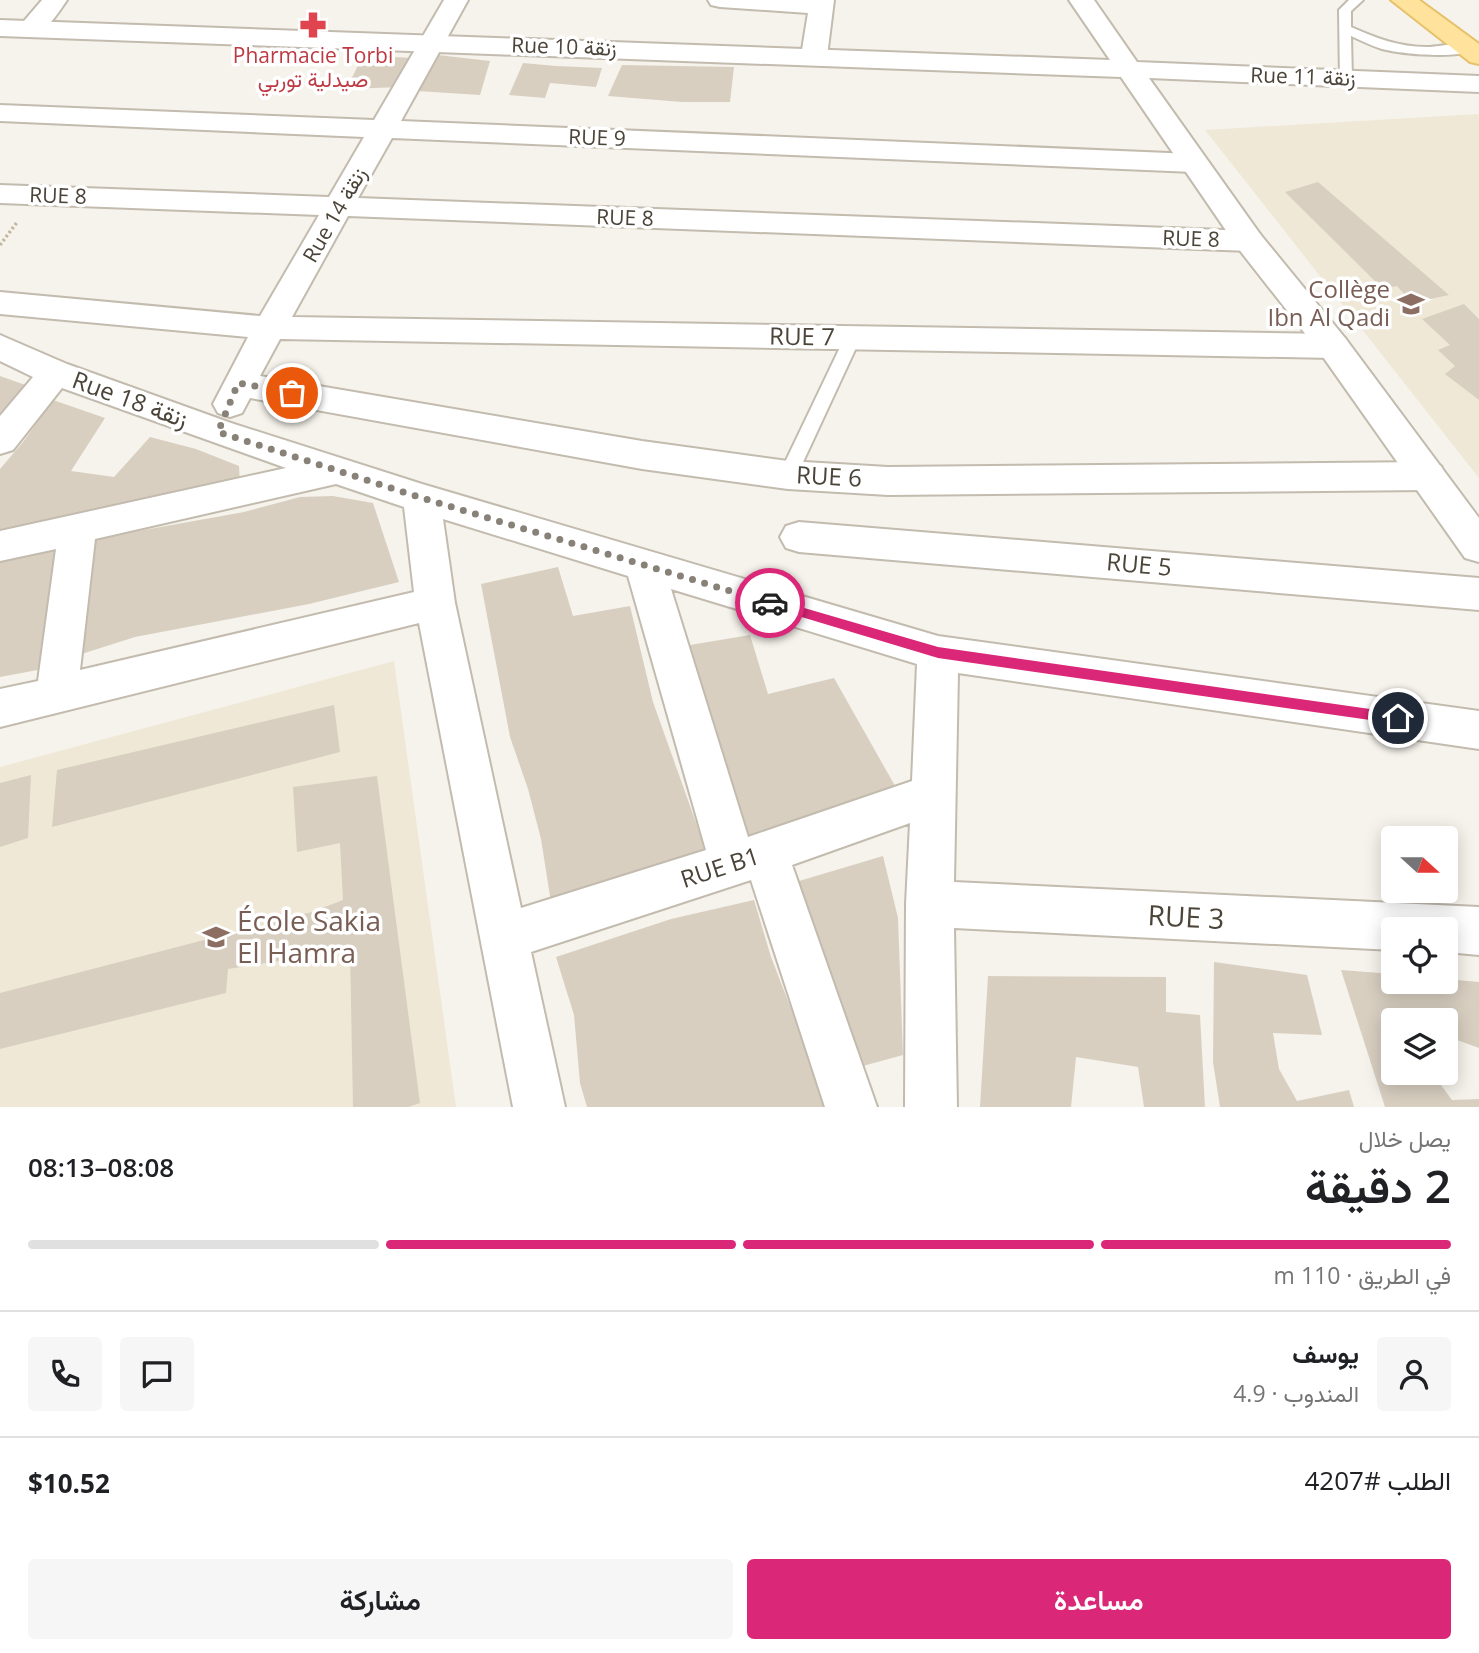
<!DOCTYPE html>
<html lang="ar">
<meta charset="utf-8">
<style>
body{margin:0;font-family:"Open Sans",Vazirmatn,sans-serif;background:#f6f6f6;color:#202124;direction:rtl;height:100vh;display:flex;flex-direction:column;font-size:26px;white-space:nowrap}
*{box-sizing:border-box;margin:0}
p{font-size:23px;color:#757577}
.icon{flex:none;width:38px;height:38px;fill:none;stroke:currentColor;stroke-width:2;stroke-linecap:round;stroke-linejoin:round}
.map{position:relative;height:1107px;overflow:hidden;direction:ltr}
.panel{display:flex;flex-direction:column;background:#fff;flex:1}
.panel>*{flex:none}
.needle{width:46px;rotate:111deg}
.tools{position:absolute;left:1381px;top:826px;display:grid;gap:14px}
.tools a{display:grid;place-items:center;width:77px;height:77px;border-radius:7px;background:#fff;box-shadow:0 4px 18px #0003;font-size:35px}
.pin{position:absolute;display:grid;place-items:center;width:60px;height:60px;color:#fff;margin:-30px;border:4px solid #fff;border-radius:50%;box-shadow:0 2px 7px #0007}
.courier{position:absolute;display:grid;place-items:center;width:70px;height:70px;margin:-35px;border:5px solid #db2777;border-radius:50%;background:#fff;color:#222;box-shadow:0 2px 9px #0007}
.overview em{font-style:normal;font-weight:600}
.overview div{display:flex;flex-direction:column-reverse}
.overview{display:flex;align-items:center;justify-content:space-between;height:119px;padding:0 28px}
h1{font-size:46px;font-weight:600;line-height:52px}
.bar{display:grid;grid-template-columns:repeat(4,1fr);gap:10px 7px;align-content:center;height:84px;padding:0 28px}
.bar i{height:9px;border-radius:5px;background:#e0e0e0}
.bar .current{background:#db2777}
.bar p{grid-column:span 4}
.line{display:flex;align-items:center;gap:18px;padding:0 28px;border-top:2px solid #e0e0e0}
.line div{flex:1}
.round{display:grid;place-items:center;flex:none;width:74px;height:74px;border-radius:7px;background:#f6f6f6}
.cta{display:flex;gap:14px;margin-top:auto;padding:14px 28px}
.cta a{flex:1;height:80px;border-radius:7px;background:#db2777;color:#fff;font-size:28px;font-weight:600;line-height:80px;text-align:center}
.cta a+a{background:#f6f6f6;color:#202124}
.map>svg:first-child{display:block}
.education{fill:#efe8d6}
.building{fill:#d8cfc1}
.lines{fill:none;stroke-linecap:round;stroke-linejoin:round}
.service-casing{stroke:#c2bbae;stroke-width:4}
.minor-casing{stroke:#c2bbae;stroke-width:4}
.tertiary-casing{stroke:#c2bbae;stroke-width:4}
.primary-casing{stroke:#e6c16a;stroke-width:4}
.path{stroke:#c4b79f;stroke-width:3.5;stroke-dasharray:2.5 2.5;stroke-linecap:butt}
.service{fill:#fff;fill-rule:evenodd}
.minor{fill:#fff;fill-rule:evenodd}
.tertiary{fill:#fff;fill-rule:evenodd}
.primary{fill:#ffe39c;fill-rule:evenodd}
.route{fill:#db2777}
.done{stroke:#878178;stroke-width:7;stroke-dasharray:0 12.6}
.labels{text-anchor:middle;stroke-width:7;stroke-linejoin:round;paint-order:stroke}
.far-street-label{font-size:21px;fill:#4b4439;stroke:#fff}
.far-health-label{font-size:21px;fill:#be3a42;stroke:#fff}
.education-label{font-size:24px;fill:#785e54;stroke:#fff;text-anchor:end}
.street-label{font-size:24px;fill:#4b4439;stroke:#fff}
.near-street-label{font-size:28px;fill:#4b4439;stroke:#fff}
.near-education-label{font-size:28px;fill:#785e54;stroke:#fff;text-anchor:start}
</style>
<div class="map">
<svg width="1479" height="1107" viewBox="0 0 1479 1107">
<rect width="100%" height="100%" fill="#f6f3ec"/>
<path class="education" d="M1479 114V478L1205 130Z
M394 661 456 1107H0V767Z"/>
<path class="building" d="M438 55 490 61 480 95 417 91Z
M363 56 418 58 401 87 346 89Z
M523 63 556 66 602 68 596 87 550 83 545 98 509 95Z
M622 65 734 67 730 102H682L608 96Z
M1318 182 1449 295 1412 303 1397 286 1383 289 1285 192Z
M1464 304 1479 319V400L1445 374 1455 366 1438 350 1450 345 1422 319Z
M0 376 31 387 0 426Z
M53 400 105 418 71 471 114 477 150 437 196 449 239 466 240 485 32 531H0V469L23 442Z
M333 496 373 503 399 582 309 604 135 637 69 658 88 540 244 512 300 497Z
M55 549 43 669 0 677V560Z
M558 567 573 616 630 606 653 702 710 862 552 909 541 839 528 789 510 737 481 584Z
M750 635 768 694 834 678 903 800 746 847 684 646Z
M334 705 340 752 52 827 57 770Z
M31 775 28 838 0 847V783Z
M377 776 420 1103 408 1107H353L350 950 228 969 226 993 0 1049V993L312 912 343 900 340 843 297 852 293 787Z
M883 856 898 918 903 1055 852 1069 789 884Z
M754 900 771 957 829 1107H587L580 1083 574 1015 556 957 671 919Z
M1214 962 1307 975 1322 1035 1273 1033 1279 1069 1297 1101 1349 1090 1354 1107H1220L1213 1062Z
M1341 970 1393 974V982H1446V979L1479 982V1048L1446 1036V1020H1393V1023H1391L1393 1073H1432L1452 1100 1479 1099V1107H1385Z
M988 976 1166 977V1012L1200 1015 1205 1107H1144L1138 1067 1076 1057 1071 1107H980Z"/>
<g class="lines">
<g class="service-casing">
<path id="service" d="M1349 0H1363L1351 11V27C1376 38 1399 47 1427 47 1441 47 1465 39 1476 48 1461 60 1401 54 1382 49 1372 46 1362 41 1351 36L1352 79 1345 83 1340 82 1339 10Z
M853 331 861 337 797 475 794 480H782L779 475 845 337Z"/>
</g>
<g class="minor-casing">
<path id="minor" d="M42 0H67C56 16 43 39 22 33L18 28Z
M444 0H468L401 121 1193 154 1203 157 1207 163 1203 169 1193 172 392 138 358 198 1249 231 1260 234 1264 241 1260 248 1249 251 348 216 292 317 1333 334 1345 338 1350 346 1345 354 1333 358 280 339 260 376 642 441 788 461 888 467 1428 462 1441 466 1446 476 1441 486 1428 490 888 495 788 489 642 469 250 398 242 413 230 417 218 413 213 404 248 337 0 314V292L260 316 319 215 0 203V185L329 197 364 137 0 121V105L374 120Z
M708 0H834L827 56 823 62 814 64 805 62 801 56 808 13 720 7 711 5Z
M0 335 67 364 231 423 422 484 938 636 1479 711V749L958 673 954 882 1479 907V955L1446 952V929H1393V950L954 928 957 1107H905L906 904 910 823 792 865 877 1107H825L751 880 531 952 565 1107H513L419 623 0 727V689L38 681 56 549 0 561V531L286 468 62 388 13 450 0 454V416L33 377 0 361ZM336 484 404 507 414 592 80 670 95 539ZM443 519 628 576 706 850 521 908 455 603ZM671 589 917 664 912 781 748 837Z
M799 522 1479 578V610L799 552 786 548 780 537 786 526Z"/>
</g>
<g class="tertiary-casing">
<path id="tertiary" d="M1069 0H1094L1137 62 1479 76V92L1149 78 1260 234 1345 338 1479 518V562L1465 558 1321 354 1238 248 1121 77 0 36V20L1110 60Z"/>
</g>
<g class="primary-casing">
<path id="primary" d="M1391 0H1419L1479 44V64L1470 62Z"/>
</g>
<path class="path" d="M0 245 18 221"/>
<use href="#service" class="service"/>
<use href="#minor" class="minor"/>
<use href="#tertiary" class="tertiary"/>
<use href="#primary" class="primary"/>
</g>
<path class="route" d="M770 598 938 647 1398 713 1404 718 1398 724 938 658 765 606 764 603Z"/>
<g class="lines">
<path class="done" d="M292 393 238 383 218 432 422 498 770 603"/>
</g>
<defs>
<g id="pharmacy-bare" transform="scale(2.1)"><path d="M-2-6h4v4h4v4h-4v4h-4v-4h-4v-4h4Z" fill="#e0444e" stroke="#fff" stroke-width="2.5" paint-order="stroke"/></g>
<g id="school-bare" transform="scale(2.1)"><path d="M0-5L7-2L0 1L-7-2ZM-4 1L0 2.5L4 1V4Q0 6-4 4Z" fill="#8d6e63" stroke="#fff" stroke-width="2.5" paint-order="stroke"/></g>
</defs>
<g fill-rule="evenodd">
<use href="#pharmacy-bare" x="313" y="25"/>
<use href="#school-bare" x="1411" y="304"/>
<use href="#school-bare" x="216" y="937"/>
</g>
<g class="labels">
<g class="far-street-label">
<text transform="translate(564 47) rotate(2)" y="7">Rue 10 زنقة</text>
<text transform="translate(1303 77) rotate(2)" y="7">Rue 11 زنقة</text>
<text transform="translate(597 138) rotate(2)" y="7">RUE 9</text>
<text transform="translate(58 196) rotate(2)" y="7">RUE 8</text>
<text transform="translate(335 215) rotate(-60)" y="7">Rue 14 زنقة</text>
<text transform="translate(625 218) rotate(2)" y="7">RUE 8</text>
<text transform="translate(1191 239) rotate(2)" y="7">RUE 8</text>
</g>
<g class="far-health-label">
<text x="313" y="63">Pharmacie Torbi<tspan x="313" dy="24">صيدلية توربي</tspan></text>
</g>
<g class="education-label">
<text x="1390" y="298">Collège<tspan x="1390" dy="28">Ibn Al Qadi</tspan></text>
</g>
<g class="street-label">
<text transform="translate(802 337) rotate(1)" y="8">RUE 7</text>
<text transform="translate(130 400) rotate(20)" y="8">Rue 18 زنقة</text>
<text transform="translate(829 477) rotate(3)" y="8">RUE 6</text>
<text transform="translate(1139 565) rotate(5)" y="8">RUE 5</text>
<text transform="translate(720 868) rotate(-18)" y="8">RUE B1</text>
</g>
<g class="near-street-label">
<text transform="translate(1186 917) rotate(3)" y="10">RUE 3</text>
</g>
<g class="near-education-label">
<text x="237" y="931">École Sakia<tspan x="237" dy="32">El Hamra</tspan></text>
</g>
</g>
</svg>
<div class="tools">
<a><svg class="needle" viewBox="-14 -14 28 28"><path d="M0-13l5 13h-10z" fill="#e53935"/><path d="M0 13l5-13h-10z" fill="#757577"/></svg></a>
<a><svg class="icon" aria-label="locate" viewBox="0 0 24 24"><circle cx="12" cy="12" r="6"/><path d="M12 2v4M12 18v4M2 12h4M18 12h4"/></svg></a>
<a><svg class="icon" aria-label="layers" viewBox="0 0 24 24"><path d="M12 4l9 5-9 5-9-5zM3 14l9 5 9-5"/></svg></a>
</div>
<div class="pin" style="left:292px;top:393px;background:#ea580c"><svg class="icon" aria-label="bag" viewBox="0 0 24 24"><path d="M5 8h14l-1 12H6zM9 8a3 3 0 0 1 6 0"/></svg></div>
<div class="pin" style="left:1398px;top:718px;background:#1f2937"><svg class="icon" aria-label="home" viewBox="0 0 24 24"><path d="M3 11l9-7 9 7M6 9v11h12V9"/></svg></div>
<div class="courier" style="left:770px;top:603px"><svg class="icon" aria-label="car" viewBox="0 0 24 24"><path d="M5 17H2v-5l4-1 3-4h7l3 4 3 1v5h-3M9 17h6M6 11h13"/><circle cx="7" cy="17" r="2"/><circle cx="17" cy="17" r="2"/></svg></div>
</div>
<section class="panel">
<div class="overview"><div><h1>2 دقيقة</h1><p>يصل خلال</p></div><em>08:08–08:13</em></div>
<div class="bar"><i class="current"></i><i class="current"></i><i class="current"></i><i></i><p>في الطريق · 110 m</p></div>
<div class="line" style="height:126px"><a class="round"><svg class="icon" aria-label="person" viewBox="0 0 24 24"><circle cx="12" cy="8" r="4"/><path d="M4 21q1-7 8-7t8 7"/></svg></a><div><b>يوسف</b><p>المندوب · 4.9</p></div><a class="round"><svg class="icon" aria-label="chat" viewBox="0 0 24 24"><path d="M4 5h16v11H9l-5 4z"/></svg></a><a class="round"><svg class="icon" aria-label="phone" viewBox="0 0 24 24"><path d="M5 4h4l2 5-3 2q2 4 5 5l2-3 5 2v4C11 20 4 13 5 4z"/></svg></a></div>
<div class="line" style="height:91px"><div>الطلب #4207</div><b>$10.52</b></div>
<div class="cta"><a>مساعدة</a><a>مشاركة</a></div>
</section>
